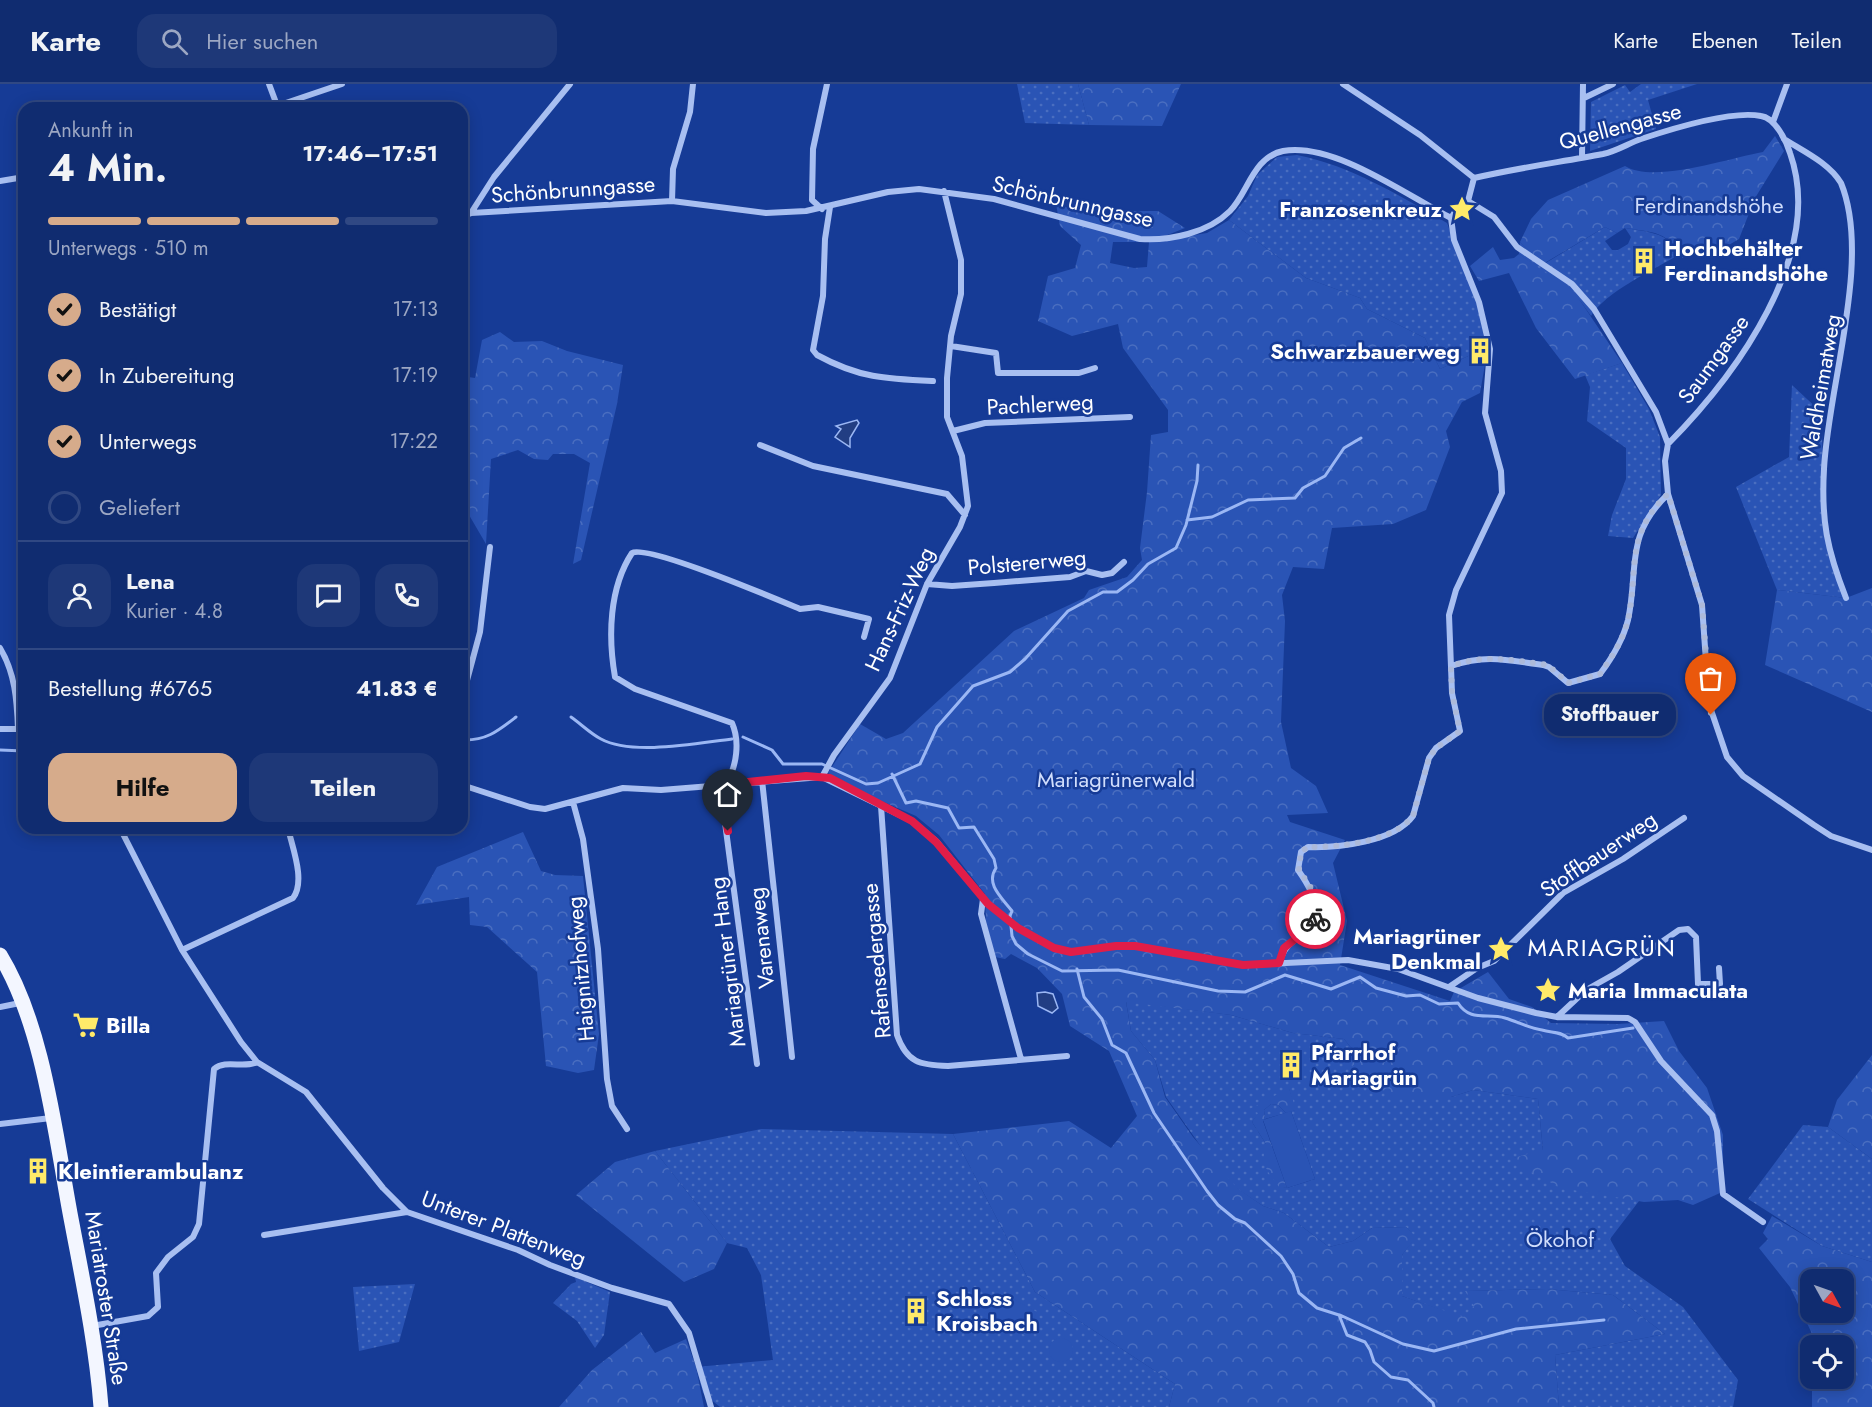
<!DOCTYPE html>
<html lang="de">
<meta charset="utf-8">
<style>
body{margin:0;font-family:Jost,sans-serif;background:#1e3878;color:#f1f3f6;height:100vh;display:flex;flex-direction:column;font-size:22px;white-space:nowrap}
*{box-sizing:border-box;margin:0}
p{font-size:20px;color:#9ca7c3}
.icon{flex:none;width:33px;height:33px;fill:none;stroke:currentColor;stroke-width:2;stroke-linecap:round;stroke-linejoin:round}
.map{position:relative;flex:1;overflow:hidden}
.drawer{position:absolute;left:18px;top:18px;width:450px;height:732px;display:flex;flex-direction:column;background:#102c70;border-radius:18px;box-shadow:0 3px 15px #0003,0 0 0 2px #304883}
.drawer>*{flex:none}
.needle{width:39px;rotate:130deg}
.fabs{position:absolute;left:1800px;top:1185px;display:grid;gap:12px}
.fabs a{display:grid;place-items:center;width:54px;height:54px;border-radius:12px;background:#102c70;box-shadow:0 3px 15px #0003,0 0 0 2px #304883;font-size:30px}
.pin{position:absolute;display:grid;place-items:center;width:51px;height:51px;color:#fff;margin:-62px -26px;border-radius:50% 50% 50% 0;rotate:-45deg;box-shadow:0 0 6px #0007}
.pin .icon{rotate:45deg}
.courier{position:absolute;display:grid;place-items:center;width:60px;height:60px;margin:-30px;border:4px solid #e11d48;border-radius:50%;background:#fff;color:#222;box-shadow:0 2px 8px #0007}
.bubble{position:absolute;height:42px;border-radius:18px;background:#102c70;box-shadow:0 3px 15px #0003,0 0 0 2px #304883;font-size:20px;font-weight:700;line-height:42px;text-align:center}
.overview em{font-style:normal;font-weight:700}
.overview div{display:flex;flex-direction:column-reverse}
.overview{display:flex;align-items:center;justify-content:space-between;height:102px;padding:0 30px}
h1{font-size:39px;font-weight:700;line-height:45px}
.bar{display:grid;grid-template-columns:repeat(4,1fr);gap:9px 6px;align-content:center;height:72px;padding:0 30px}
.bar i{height:8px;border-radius:4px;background:#304883}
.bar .selected{background:#d6ab8b}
.bar p{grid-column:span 4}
.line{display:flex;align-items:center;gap:15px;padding:0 30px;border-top:2px solid #304883}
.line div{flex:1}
.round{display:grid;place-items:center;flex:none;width:63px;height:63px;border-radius:18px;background:#1e3878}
ol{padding:0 30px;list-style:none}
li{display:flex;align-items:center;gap:18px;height:66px}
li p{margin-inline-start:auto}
li .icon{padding:6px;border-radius:50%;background:#d6ab8b;color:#111;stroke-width:4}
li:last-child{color:#9ca7c3}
li i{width:33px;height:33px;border:3px solid #304883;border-radius:50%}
.cta{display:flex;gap:12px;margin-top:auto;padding:12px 30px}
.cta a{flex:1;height:69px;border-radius:18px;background:#d6ab8b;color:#111;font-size:24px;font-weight:700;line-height:69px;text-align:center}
.cta a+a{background:#1e3878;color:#f1f3f6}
header{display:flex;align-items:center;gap:36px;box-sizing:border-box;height:84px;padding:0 30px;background:#102c70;border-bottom:2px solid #304883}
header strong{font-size:28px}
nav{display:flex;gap:33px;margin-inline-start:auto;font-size:21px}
.search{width:420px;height:54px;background:#1e3878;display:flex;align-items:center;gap:15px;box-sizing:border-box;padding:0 21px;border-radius:18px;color:#9ca7c3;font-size:22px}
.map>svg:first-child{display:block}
.grass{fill:url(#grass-dots);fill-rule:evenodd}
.forest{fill:url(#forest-crowns);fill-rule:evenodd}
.pitch{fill:#2a54b5}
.water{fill:#223e83;stroke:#9bb7f4;stroke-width:1.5}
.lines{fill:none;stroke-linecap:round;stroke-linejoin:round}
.stream{stroke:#9bb7f4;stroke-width:3}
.minor{stroke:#a8bff1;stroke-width:6}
.primary{stroke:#f3f6ff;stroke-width:15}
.done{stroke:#adbada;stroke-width:6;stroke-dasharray:0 10.8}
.route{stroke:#e11d48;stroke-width:8}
.labels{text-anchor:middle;stroke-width:5;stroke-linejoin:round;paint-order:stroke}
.street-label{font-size:22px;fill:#fff;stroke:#163b96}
.park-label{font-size:22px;fill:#d0ddfc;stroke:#163b96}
.poi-label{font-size:22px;font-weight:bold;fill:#fff;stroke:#163b96;text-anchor:start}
.neighbourhood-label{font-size:24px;letter-spacing:1.5px;fill:#fff;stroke:#163b96}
</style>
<header>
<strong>Karte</strong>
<div class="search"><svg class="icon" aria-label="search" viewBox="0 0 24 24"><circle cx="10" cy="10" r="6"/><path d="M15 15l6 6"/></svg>Hier suchen</div>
<nav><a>Karte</a><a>Ebenen</a><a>Teilen</a></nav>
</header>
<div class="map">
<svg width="1872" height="1323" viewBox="0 0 1872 1323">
<defs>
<pattern id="grass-dots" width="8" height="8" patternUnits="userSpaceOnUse" patternTransform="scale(1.5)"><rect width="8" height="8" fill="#2a54b5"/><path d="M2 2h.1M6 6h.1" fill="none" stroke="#4a6ec0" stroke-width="1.8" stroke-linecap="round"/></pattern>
<pattern id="forest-crowns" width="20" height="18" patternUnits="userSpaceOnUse" patternTransform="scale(1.5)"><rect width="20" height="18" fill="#2a54b5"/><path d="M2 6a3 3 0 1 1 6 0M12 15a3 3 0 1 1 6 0" fill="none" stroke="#4a6ec0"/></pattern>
</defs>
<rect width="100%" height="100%" fill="#163b96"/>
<path class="grass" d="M1017 0H1078L1089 41 1025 39Z
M1641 0H1697L1648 16 1656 45 1590 67 1591 18 1625 1 1630 8Z
M1297 71C1352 82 1398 111 1447 139L1478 223 1484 254 1473 262 1475 269 1440 285 1425 254 1367 225 1360 214 1306 194 1229 136 1248 112 1257 91 1277 73Z
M1605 143 1617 149 1605 157 1612 166H1618L1628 160 1631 153 1625 144C1648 148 1668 148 1680 170 1655 185 1605 208 1591 232L1581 218 1519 170 1520 158 1544 180Z
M1622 279 1649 325 1660 353 1661 411 1633 454 1608 452 1612 431 1626 395V364L1587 337 1590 303 1585 291Z
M1792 301 1822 329 1823 430 1846 514 1777 506 1736 403 1789 373Z
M1126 917 1231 931 1293 949 1344 955 1353 966 1451 1013 1473 1006 1538 1015 1543 1067 1514 1074 1608 1110 1639 1117 1610 1155 1625 1182 1683 1223 1738 1296 1733 1323H1559L1555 1271 1665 1250 1613 1211 1547 1205 1466 1207 1475 1222 1463 1234 1402 1212V1171L1415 1153 1406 1143 1372 1144 1353 1157 1329 1163 1284 1129 1263 1122 1236 1104 1209 1074 1166 1013 1155 976 1131 947ZM1289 1005 1295 1026 1291 1027 1315 1095 1287 1104 1279 1102 1266 1060 1252 1038 1259 1029Z
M1271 1020 1278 1021 1286 1029 1265 1035 1264 1026Z
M1803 1041 1828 1043 1872 1075V1178L1822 1162 1748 1115Z
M761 1045 953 1050 1035 1208 1175 1300 1169 1323H720L703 1309 696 1283 773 1276 761 1191 747 1164 727 1159 655 1067Z
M575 1193 610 1208 604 1251 595 1264 577 1237 553 1219 571 1200 576 1198Z
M415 1200 399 1258 359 1267 353 1203Z"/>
<path class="forest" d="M1078 0H1181L1162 42 1089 41Z
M1775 52 1784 67 1755 114 1739 155 1722 165 1704 164 1682 174C1666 146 1655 149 1625 144L1617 149 1605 143 1543 180 1520 158 1531 135 1548 116 1625 82C1654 100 1729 74 1763 68Z
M1056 120 1117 138 1125 127H1158L1185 144 1150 158 1207 149 1229 136 1306 194 1360 214 1367 225 1425 254 1440 285 1475 269 1479 273 1487 269 1480 309 1462 318 1446 347 1450 363 1426 426 1393 440 1332 444 1324 485 1293 483 1282 511 1285 537 1281 638 1291 684 1316 702 1328 729 1287 731 1290 738 1345 756 1333 779 1347 837 1340 881 1450 917 1454 908 1488 888 1509 915 1532 923 1551 939 1618 940 1664 937 1679 967 1707 1004 1723 1051V1099L1720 1109 1693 1121 1678 1116 1644 1118 1561 1104 1514 1079 1513 1074 1543 1066 1538 1015 1473 1006 1451 1013 1395 1014 1368 996 1350 979 1353 966 1344 955 1293 949 1231 931 1126 918 1131 947 1155 976 1165 1013 1193 1053 1237 1104 1263 1122 1284 1129 1329 1163 1353 1157 1372 1144 1406 1143 1416 1153 1402 1171V1212L1463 1233 1474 1222 1465 1207 1547 1205 1613 1211 1665 1250 1555 1271 1559 1323H1169L1175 1300 1035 1208 953 1050 1069 1037 1111 1064 1137 1032 1109 967 1070 942 1062 910 1037 884 1011 870 1005 875 995 873 986 837 985 810 939 751 916 732 877 715 828 689 860 640 886 655 903 649 1014 547 1084 514 1089 506 1127 493 1142 476 1140 464 1147 408 1151 351 1168 348V326L1123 264 1118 240 1072 252 1038 237 1048 192 1075 184 1081 161 1060 142ZM1113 158H1149L1147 183 1134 184 1110 179Z
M1493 163 1500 176 1514 174 1519 170 1563 201 1581 218 1622 279 1575 295 1536 244 1509 189 1479 197 1470 182Z
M500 248 514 258 542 257 567 267 623 281 617 320 581 476 573 480 590 379 574 370H553L548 376 534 375 518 366 491 375 486 460 462 419V357L467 354 468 293 475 294 482 256Z
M1872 504V628L1765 581 1777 506 1846 514Z
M523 748 541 787 555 791 583 792 599 950 594 986 578 989 546 982 537 888 487 843 470 841 469 813 416 821 437 783Z
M1872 971V1075L1828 1043 1837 1016Z
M1289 1004 1296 1026 1286 1029 1278 1021 1271 1020 1264 1026 1265 1035 1263 1037 1287 1104 1279 1103C1267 1086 1260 1081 1266 1060L1252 1038 1258 1029 1250 1025Z
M655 1067 727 1159 714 1185 684 1198 576 1111 615 1078Z
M1772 1132 1822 1162 1872 1178V1323H1812V1295L1844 1294V1262L1814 1261V1254L1790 1203 1759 1164 1768 1155 1763 1149ZM1810 1196H1844V1228H1810Z
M641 1248 655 1269 686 1255 696 1283 704 1323H559L592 1286Z"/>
<path class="pitch" d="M1291 1027 1315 1095 1287 1104 1263 1036Z
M997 1206 1037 1228 1025 1251 984 1229Z
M1049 1266a12 12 0 1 1 24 0a12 12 0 1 1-24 0Z"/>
<path class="water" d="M857 336 859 339 850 354V363L835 353 841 345 836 342Z
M1045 908 1053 910 1058 924 1052 929 1038 922 1037 909Z"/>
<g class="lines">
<path class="stream" d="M1187 436 1212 433 1248 416 1295 414 1303 404 1325 392 1344 364 1361 354
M571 633C581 640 591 650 601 655 632 672 698 659 732 655
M743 653 772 666 783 680H822L866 700 878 699 920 680 937 643 973 602 1010 588 1025 575 1068 527 1103 508H1117L1133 496 1148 480 1176 464 1186 441 1197 397 1198 381
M462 656C486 657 498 647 516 633
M0 666 24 667
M892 690 906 719 916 717 948 724 959 744 974 743 994 775 996 784C985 800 1002 814 1012 827L1010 832 1012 852 1016 860 1028 870 1062 887 1118 886 1218 907 1245 908 1285 891 1331 905 1360 893 1376 904 1406 912 1420 911 1439 920 1458 919C1470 938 1487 929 1505 934 1518 938 1529 944 1542 946 1552 949 1560 947 1568 954L1633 944
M1077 885 1084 913 1102 935 1112 961 1126 969 1154 1029 1207 1107 1218 1121 1235 1135 1245 1139 1281 1172 1293 1190 1299 1209 1317 1224 1339 1231 1347 1251 1365 1258 1370 1266 1374 1278 1391 1293 1408 1296 1433 1319 1434 1323
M1340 1231 1403 1260 1434 1267 1516 1245 1604 1236"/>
<path class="minor" d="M269 0 278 24
M1343 0 1420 51 1474 94
M1584 14 1613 0
M271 24 342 0
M1773 38 1787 0
M1784 55C1803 67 1829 79 1841 99 1872 175 1828 302 1824 385 1821 436 1827 466 1846 514
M1582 73 1583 0
M1474 94C1517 84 1561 78 1603 70 1617 67 1629 59 1641 55 1671 45 1731 26 1761 32 1775 34 1786 56 1790 69 1826 170 1735 292 1668 360
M0 97 24 93
M672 117 673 85 690 28 693 0
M1468 117 1494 133 1517 163 1572 200 1594 225 1656 328 1668 360 1665 377 1668 410 1702 521 1709 620 1727 673 1743 692 1814 741 1831 752 1872 766
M1468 117 1474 94
M830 123 825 155 823 212 813 266 817 271C859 294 886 295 933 297
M822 125 812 116 813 65 827 0
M471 129 494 93 570 0
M462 133 471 129 672 117 766 129 806 127 888 108 919 105 994 115 1140 155C1170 157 1208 149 1230 127 1248 109 1253 73 1283 67 1334 58 1406 111 1451 134
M1451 134 1459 122 1468 117
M951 262 996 269 998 289H1079L1095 284
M462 345 464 346
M953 347 985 339 1130 333
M760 361 813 382 947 410 965 431
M927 500 952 502 994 499 1070 493 1086 487 1102 491 1112 489 1124 478
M0 564C15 589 17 616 18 645
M1451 582C1487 570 1506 576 1543 581L1549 583 1568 599 1600 590C1612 574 1623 556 1628 536 1639 485 1624 452 1668 410
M462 615 480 548 490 463
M0 645H24
M822 693 834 671 890 594 927 500 960 443 968 422 962 372 947 333V294L951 252 961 210V176L944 107
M762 696 792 973
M726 700C737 682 740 657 732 639L635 605 615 593C608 553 609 504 632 469 647 460 776 515 800 525L818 523 869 535 864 553
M462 701 530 723 545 725 623 704 661 706 822 693 912 737 936 757 988 820 1018 844 1054 864 1071 868 1116 862H1135L1243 881 1348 876 1398 885 1478 914 1536 929 1557 933 1628 934 1635 938 1661 977 1712 1031 1717 1047 1723 1110 1763 1138
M720 701 757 980
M573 718 583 755 598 865 607 995 612 1022 627 1045
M881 722 897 951C907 979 920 981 948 982L1067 972
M120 744 182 866 241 958 257 978 306 1008 383 1104 407 1128 518 1166 550 1181 612 1204 669 1220 689 1249 711 1323
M122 748 140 744
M983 815 981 830 1021 975
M182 866 293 814C306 797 292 763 288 744
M1279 879C1287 855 1296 859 1310 843 1325 827 1308 800 1298 786L1301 768 1308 763C1338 764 1394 758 1413 732L1429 674 1436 664 1460 647 1452 609 1449 531 1456 506 1502 409 1501 387 1485 329 1490 265 1479 218 1454 156 1451 134
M1449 903 1477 884 1494 877 1563 809 1623 775 1684 734
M0 923 20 919
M1557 933 1586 906 1618 888 1679 846 1688 845 1696 853 1698 900H1720L1719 884
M0 1040 51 1034
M264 1151 407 1128
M92 1242 148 1232 158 1223 156 1189 168 1173 193 1153 199 1140 214 985C226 975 244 985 257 978"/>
<path class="primary" d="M0 871C43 941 55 1048 70 1129 82 1193 96 1258 101 1323"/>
</g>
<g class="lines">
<path class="done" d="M1315 835 1311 804 1299 786 1301 768 1308 763C1338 763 1394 758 1413 732L1429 674 1436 664 1460 647 1452 609 1451 582C1486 570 1508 576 1543 580L1549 582 1568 599 1600 590C1612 573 1623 556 1628 536 1639 485 1624 451 1668 410L1702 521 1711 631"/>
<path class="route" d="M728 747 720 701 806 692 830 694 912 737 936 758 988 820 1018 844 1054 864 1071 868 1116 862H1135L1243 881 1279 879 1284 864 1310 843 1315 835"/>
</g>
<defs>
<g id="sight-bare" transform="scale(2.07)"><path d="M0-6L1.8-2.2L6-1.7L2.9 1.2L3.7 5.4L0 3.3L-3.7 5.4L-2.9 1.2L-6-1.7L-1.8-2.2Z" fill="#ffea69" stroke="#163b96" stroke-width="2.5" paint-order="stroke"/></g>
<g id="building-bare" transform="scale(2.07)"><path d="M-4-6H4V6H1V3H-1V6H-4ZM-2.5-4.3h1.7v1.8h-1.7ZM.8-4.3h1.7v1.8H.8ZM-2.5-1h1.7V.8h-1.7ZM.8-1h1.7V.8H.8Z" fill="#ffea69" stroke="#163b96" stroke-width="2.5" paint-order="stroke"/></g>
<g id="supermarket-bare" transform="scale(2.07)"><path d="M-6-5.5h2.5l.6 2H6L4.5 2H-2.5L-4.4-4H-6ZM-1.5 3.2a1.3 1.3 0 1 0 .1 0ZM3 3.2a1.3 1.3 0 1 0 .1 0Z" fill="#ffea69" stroke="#163b96" stroke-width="2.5" paint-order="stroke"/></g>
</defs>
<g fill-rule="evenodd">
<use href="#sight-bare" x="1462" y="125"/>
<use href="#building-bare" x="1644" y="177"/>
<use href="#building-bare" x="1480" y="267"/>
<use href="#sight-bare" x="1501" y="865"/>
<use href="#sight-bare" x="1548" y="906"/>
<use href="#supermarket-bare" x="86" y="941"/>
<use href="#building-bare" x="1291" y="981"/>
<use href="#building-bare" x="38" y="1087"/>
<use href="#building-bare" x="916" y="1227"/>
</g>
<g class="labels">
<g class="street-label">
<text transform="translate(1620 42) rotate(-15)" y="8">Quellengasse</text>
<text transform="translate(573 105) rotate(-4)" y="8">Schönbrunngasse</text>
<text transform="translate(1073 117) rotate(13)" y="8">Schönbrunngasse</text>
<text transform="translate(1713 275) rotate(-54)" y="8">Saumgasse</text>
<text transform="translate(1820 303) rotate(-80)" y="8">Waldheimatweg</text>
<text transform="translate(1040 320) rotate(-3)" y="8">Pachlerweg</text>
<text transform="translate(1027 478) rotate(-5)" y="8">Polstererweg</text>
<text transform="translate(899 525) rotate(-65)" y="8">Hans-Friz-Weg</text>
<text transform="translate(1598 770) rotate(-34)" y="8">Stoffbauerweg</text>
<text transform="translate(761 854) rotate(-96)" y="8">Varenaweg</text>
<text transform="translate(876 877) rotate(-95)" y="8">Rafensedergasse</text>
<text transform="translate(727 878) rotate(-97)" y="8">Mariagrüner Hang</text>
<text transform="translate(580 885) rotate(-95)" y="8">Haignitzhofweg</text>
<text transform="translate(504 1144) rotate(21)" y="8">Unterer Plattenweg</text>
<text transform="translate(107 1214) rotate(81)" y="8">Mariatroster Straße</text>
</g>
<g class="park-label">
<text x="1709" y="129">Ferdinandshöhe</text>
<text x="1116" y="703">Mariagrünerwald</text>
<text x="1560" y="1163">Ökohof</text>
</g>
<g class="poi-label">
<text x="1442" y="133" text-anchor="end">Franzosenkreuz</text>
<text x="1664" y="172">Hochbehälter<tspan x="1664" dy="25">Ferdinandshöhe</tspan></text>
<text x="1460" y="275" text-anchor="end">Schwarzbauerweg</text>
<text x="1481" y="860" text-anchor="end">Mariagrüner<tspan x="1481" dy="25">Denkmal</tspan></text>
<text x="1568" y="914">Maria Immaculata</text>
<text x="106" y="949">Billa</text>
<text x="1311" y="976">Pfarrhof<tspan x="1311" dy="25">Mariagrün</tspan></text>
<text x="58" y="1095">Kleintierambulanz</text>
<text x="936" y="1222">Schloss<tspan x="936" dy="25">Kroisbach</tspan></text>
</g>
<g class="neighbourhood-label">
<text x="1602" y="872">MARIAGRÜN</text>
</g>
</g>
</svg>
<div class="fabs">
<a><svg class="needle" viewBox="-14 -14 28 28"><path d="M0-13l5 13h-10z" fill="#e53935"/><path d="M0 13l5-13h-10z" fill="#9ca7c3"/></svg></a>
<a><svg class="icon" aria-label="locate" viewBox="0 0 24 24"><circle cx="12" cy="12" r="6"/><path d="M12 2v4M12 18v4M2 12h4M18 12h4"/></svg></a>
</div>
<div class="pin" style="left:1711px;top:631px;background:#ea580c"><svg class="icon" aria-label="bag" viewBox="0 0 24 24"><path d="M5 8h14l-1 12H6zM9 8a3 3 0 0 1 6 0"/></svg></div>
<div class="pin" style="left:728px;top:747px;background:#1f2937"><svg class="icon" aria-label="home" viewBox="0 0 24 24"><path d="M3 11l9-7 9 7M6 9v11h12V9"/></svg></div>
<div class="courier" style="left:1315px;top:835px"><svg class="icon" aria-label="bike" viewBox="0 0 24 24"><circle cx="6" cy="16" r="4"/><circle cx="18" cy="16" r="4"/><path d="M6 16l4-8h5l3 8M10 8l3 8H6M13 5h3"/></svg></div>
<div class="bubble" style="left:1544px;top:610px;width:132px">Stoffbauer</div>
<section class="drawer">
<div class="overview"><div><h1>4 Min.</h1><p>Ankunft in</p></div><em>17:46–17:51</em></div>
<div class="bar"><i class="selected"></i><i class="selected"></i><i class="selected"></i><i></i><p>Unterwegs · 510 m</p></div>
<ol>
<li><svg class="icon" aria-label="check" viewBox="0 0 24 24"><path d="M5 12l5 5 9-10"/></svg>Bestätigt<p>17:13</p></li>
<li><svg class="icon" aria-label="check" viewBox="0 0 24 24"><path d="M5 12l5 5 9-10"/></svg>In Zubereitung<p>17:19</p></li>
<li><svg class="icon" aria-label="check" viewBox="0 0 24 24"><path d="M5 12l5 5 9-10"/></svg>Unterwegs<p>17:22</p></li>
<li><i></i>Geliefert</li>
</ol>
<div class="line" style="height:108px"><a class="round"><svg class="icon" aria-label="person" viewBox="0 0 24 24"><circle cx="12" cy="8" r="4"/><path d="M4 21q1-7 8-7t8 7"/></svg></a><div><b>Lena</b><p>Kurier · 4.8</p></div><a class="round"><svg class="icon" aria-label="chat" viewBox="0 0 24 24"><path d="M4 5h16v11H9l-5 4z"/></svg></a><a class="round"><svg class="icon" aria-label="phone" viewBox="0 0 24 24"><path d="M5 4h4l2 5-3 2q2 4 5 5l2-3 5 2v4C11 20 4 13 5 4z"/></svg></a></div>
<div class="line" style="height:78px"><div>Bestellung #6765</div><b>41.83 €</b></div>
<div class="cta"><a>Hilfe</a><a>Teilen</a></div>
</section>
</div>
